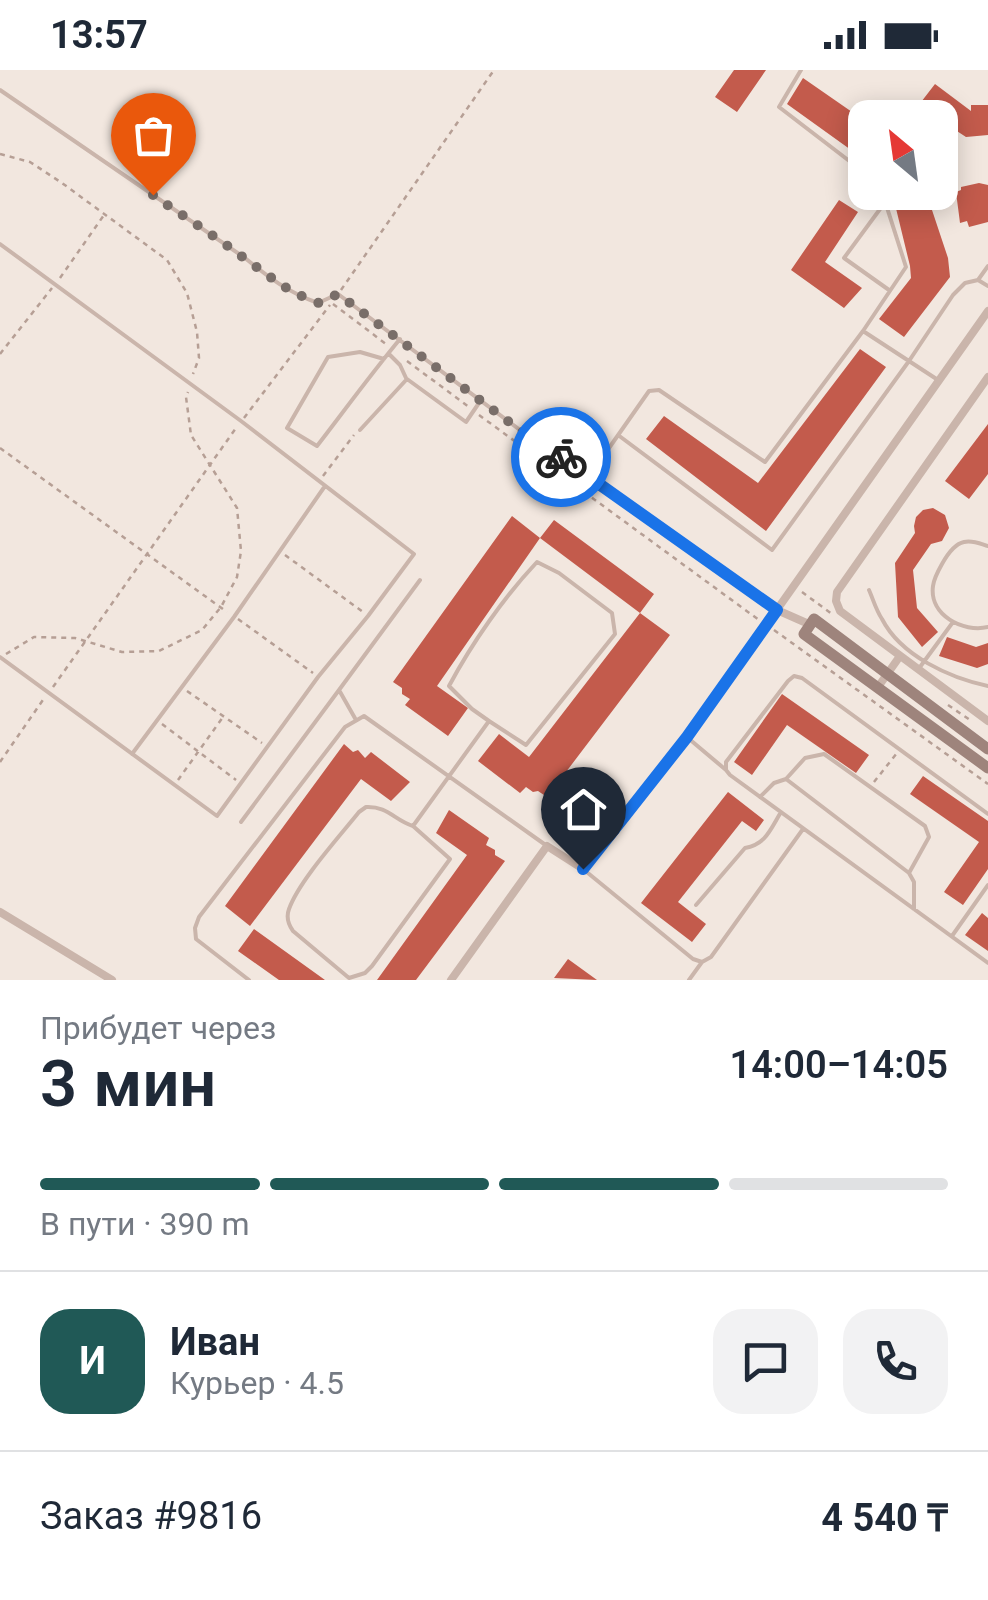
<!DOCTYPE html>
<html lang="ru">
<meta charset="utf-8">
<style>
body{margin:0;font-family:Roboto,sans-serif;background:#f2f2f3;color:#1f2937;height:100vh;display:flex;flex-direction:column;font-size:38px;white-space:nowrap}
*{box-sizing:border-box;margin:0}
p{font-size:32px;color:#747a83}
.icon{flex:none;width:55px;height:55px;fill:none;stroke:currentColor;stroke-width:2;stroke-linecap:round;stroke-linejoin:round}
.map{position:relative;height:910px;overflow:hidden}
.sheet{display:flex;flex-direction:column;background:#fff;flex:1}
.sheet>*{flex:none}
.needle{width:65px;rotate:331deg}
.fabs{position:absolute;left:848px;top:30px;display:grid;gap:20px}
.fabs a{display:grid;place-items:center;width:110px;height:110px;border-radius:20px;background:#fff;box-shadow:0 5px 25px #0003;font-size:50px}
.pin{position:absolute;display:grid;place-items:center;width:85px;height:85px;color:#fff;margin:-102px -42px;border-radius:50% 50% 50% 0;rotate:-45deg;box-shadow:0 0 10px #0007}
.pin .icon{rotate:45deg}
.courier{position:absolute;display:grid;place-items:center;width:100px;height:100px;margin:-50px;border:8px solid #1a73e8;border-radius:50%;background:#fff;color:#222;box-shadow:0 2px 12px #0007}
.head em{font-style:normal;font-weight:600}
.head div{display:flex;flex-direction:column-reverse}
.head{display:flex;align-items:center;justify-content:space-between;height:170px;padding:0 40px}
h1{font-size:65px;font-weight:600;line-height:75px}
.bar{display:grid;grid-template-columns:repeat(4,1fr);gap:15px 10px;align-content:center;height:120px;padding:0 40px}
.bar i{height:12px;border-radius:8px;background:#e0e1e3}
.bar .active{background:#205956}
.bar p{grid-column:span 4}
.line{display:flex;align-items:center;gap:25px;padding:0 40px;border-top:2px solid #e0e1e3}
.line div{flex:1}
.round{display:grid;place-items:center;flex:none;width:105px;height:105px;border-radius:30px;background:#f2f2f3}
.status{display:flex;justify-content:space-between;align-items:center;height:70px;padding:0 50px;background:#fff;direction:ltr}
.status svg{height:28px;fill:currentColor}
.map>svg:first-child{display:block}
.building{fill:#c35b4c}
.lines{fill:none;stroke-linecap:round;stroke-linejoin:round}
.path{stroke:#b69f95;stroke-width:2.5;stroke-dasharray:5 5;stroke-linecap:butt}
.lane{stroke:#cab5ab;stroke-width:4}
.street{stroke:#cab5ab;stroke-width:8}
.secondary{stroke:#9e847c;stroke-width:11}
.done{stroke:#796e69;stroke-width:10;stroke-dasharray:0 18}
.route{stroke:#1a73e8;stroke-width:12}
</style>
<div class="status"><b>13:57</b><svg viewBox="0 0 49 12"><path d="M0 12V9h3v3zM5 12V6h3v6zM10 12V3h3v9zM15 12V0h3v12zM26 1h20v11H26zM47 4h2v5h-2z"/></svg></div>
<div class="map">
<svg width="988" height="910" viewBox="0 0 988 910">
<rect width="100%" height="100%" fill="#f2e7df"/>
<path class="building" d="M734 0H766L737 42 715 27Z
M803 8 865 51V90L787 34Z
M935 14 971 41V35H988V65L966 67 940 50V48H936L918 36Z
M979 113 988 115V152L969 157 967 151 960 153 956 122 961 120V117Z
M892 122H926L948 188 950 207 904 267 879 249 911 208 910 196Z
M839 130 858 142 825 192 862 218 844 238 791 200Z
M860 279 886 297 766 461 646 369 664 346 758 413Z
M988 354V404L969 429 945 411Z
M933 438 945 445 949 458 942 471 931 474 913 500 917 538 938 562 922 577 898 547 895 493 915 463 914 456 916 447 923 440Z
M512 446 540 468 437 616 468 638 448 666 405 635 410 629 402 624V618L393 612Z
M554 450 654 524 640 543 540 468Z
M640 543 670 565 547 727 538 721 533 722 526 717 520 723 478 691 499 664 529 687Z
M947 567 976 577 988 573V594L977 598 939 586Z
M782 624 869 685 856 703 787 655 752 705 734 692Z
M344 674 353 682 358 680 365 688 371 682 410 712 391 731 361 709 250 856 225 836Z
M923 706 988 751V799L963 835 944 822 979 772 910 724Z
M728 722 764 750 756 761 742 751 678 832 706 854 692 872 641 833Z
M449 740 489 768 486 775 495 780V785L505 791 416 910H377L467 785 436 763Z
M982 843 988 848V881L965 865Z
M254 859 325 910H279L238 881Z
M568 889 597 910 554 908Z"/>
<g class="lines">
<path class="path" d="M0 84 30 92 62 113 167 190 187 223 197 262 199 288 193 304
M60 208 104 145
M341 220 494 0
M333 234 386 274
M0 284 52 218
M407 291 469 337
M479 345 759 550
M244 348 330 235
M0 378 227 542
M323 406 354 365
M285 485 363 542
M802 522 832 544
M238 549 313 603
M774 560 988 714
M6 584 34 567 75 568 122 582 159 581 202 560 221 537 237 507 241 481 237 438 191 365 186 327 188 322
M53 617 236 358
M187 621 262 673
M948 635 970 650
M162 654 236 710
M0 692 45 627
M178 710 223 647
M874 712 897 683"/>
<path class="lane" d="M801 0 779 37 865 103
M0 20 245 188C268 207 289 223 318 233L338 224 536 372 559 386 776 539
M883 135 844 188 889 220
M0 174 241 351 414 484 368 546 318 607 217 746 0 587
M978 210 988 196
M863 261 938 310
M389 284 400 295 406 308
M384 289 360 282 328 287 287 358 317 376C344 341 371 304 400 269
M360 360 407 309 466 352 481 330
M618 365 772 480 909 291 953 225 965 213 978 210 988 216
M588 408 649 321 659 320 765 392 863 261 906 197 882 122
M988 476C981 474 973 470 964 472 954 474 947 485 942 494 938 501 934 508 933 516 929 545 963 563 988 557
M869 520C873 529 876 540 882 549 901 586 950 608 988 616
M920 597 953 552
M356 650 339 620 420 510
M688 668 726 700
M132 684 234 547 325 416
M786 709 805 688 824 684 925 756 929 767 909 803
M760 727 774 713 786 709 909 803 914 812V839
M366 737C388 736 394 750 413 756L450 789 372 896 365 903 349 908 293 861C288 854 286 847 289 839 299 811 339 767 359 742Z
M988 744 802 608 794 606 788 611 726 692V700L730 705 988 893
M241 752 339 620
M413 756 489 651 526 675 615 564 612 543 559 503 537 492C504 527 472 573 449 616L472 639 489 651
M583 799 693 889 702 892 711 887 803 759
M696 835 745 778C766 774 770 760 781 742
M952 866 988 815
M249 910 196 869 195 858 199 847 345 657 364 646 547 776
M689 910 702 892"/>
<path class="street" d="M988 307 837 522 836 531 840 541 988 651
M777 540 811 555
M878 617 900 586
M0 842 112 910
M451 910 547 776 583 799 687 667 988 241"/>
<path class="secondary" d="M988 679 814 549 804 564 988 698"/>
</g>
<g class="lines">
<path class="done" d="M153 125C183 146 215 166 244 188 271 207 286 221 318 233L338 224 536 372 561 387"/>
<path class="route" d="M561 387 777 540 687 667 583 799"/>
</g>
</svg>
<div class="fabs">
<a><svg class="needle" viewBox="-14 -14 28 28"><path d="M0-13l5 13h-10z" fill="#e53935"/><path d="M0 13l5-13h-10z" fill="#747a83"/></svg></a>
</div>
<div class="pin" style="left:153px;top:125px;background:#ea580c"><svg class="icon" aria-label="bag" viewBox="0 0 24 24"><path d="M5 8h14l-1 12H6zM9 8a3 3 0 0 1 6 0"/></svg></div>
<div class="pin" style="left:583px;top:799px;background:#1f2937"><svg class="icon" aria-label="home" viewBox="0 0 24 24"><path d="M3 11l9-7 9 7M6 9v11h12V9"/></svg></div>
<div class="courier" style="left:561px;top:387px"><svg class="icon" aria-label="bike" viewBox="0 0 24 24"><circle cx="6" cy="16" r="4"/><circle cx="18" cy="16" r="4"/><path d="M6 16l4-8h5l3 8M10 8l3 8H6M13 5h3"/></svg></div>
</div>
<section class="sheet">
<div class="head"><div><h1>3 мин</h1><p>Прибудет через</p></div><em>14:00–14:05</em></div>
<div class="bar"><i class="active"></i><i class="active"></i><i class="active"></i><i></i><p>В пути · 390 m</p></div>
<div class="line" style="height:180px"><b class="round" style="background:#205956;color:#fff">И</b><div><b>Иван</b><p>Курьер · 4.5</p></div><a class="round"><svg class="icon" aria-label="chat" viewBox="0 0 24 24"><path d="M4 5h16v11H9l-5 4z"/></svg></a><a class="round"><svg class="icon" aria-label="phone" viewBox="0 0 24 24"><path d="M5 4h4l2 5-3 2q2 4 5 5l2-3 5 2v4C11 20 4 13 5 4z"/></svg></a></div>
<div class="line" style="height:130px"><div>Заказ #9816</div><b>4 540 ₸</b></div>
</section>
